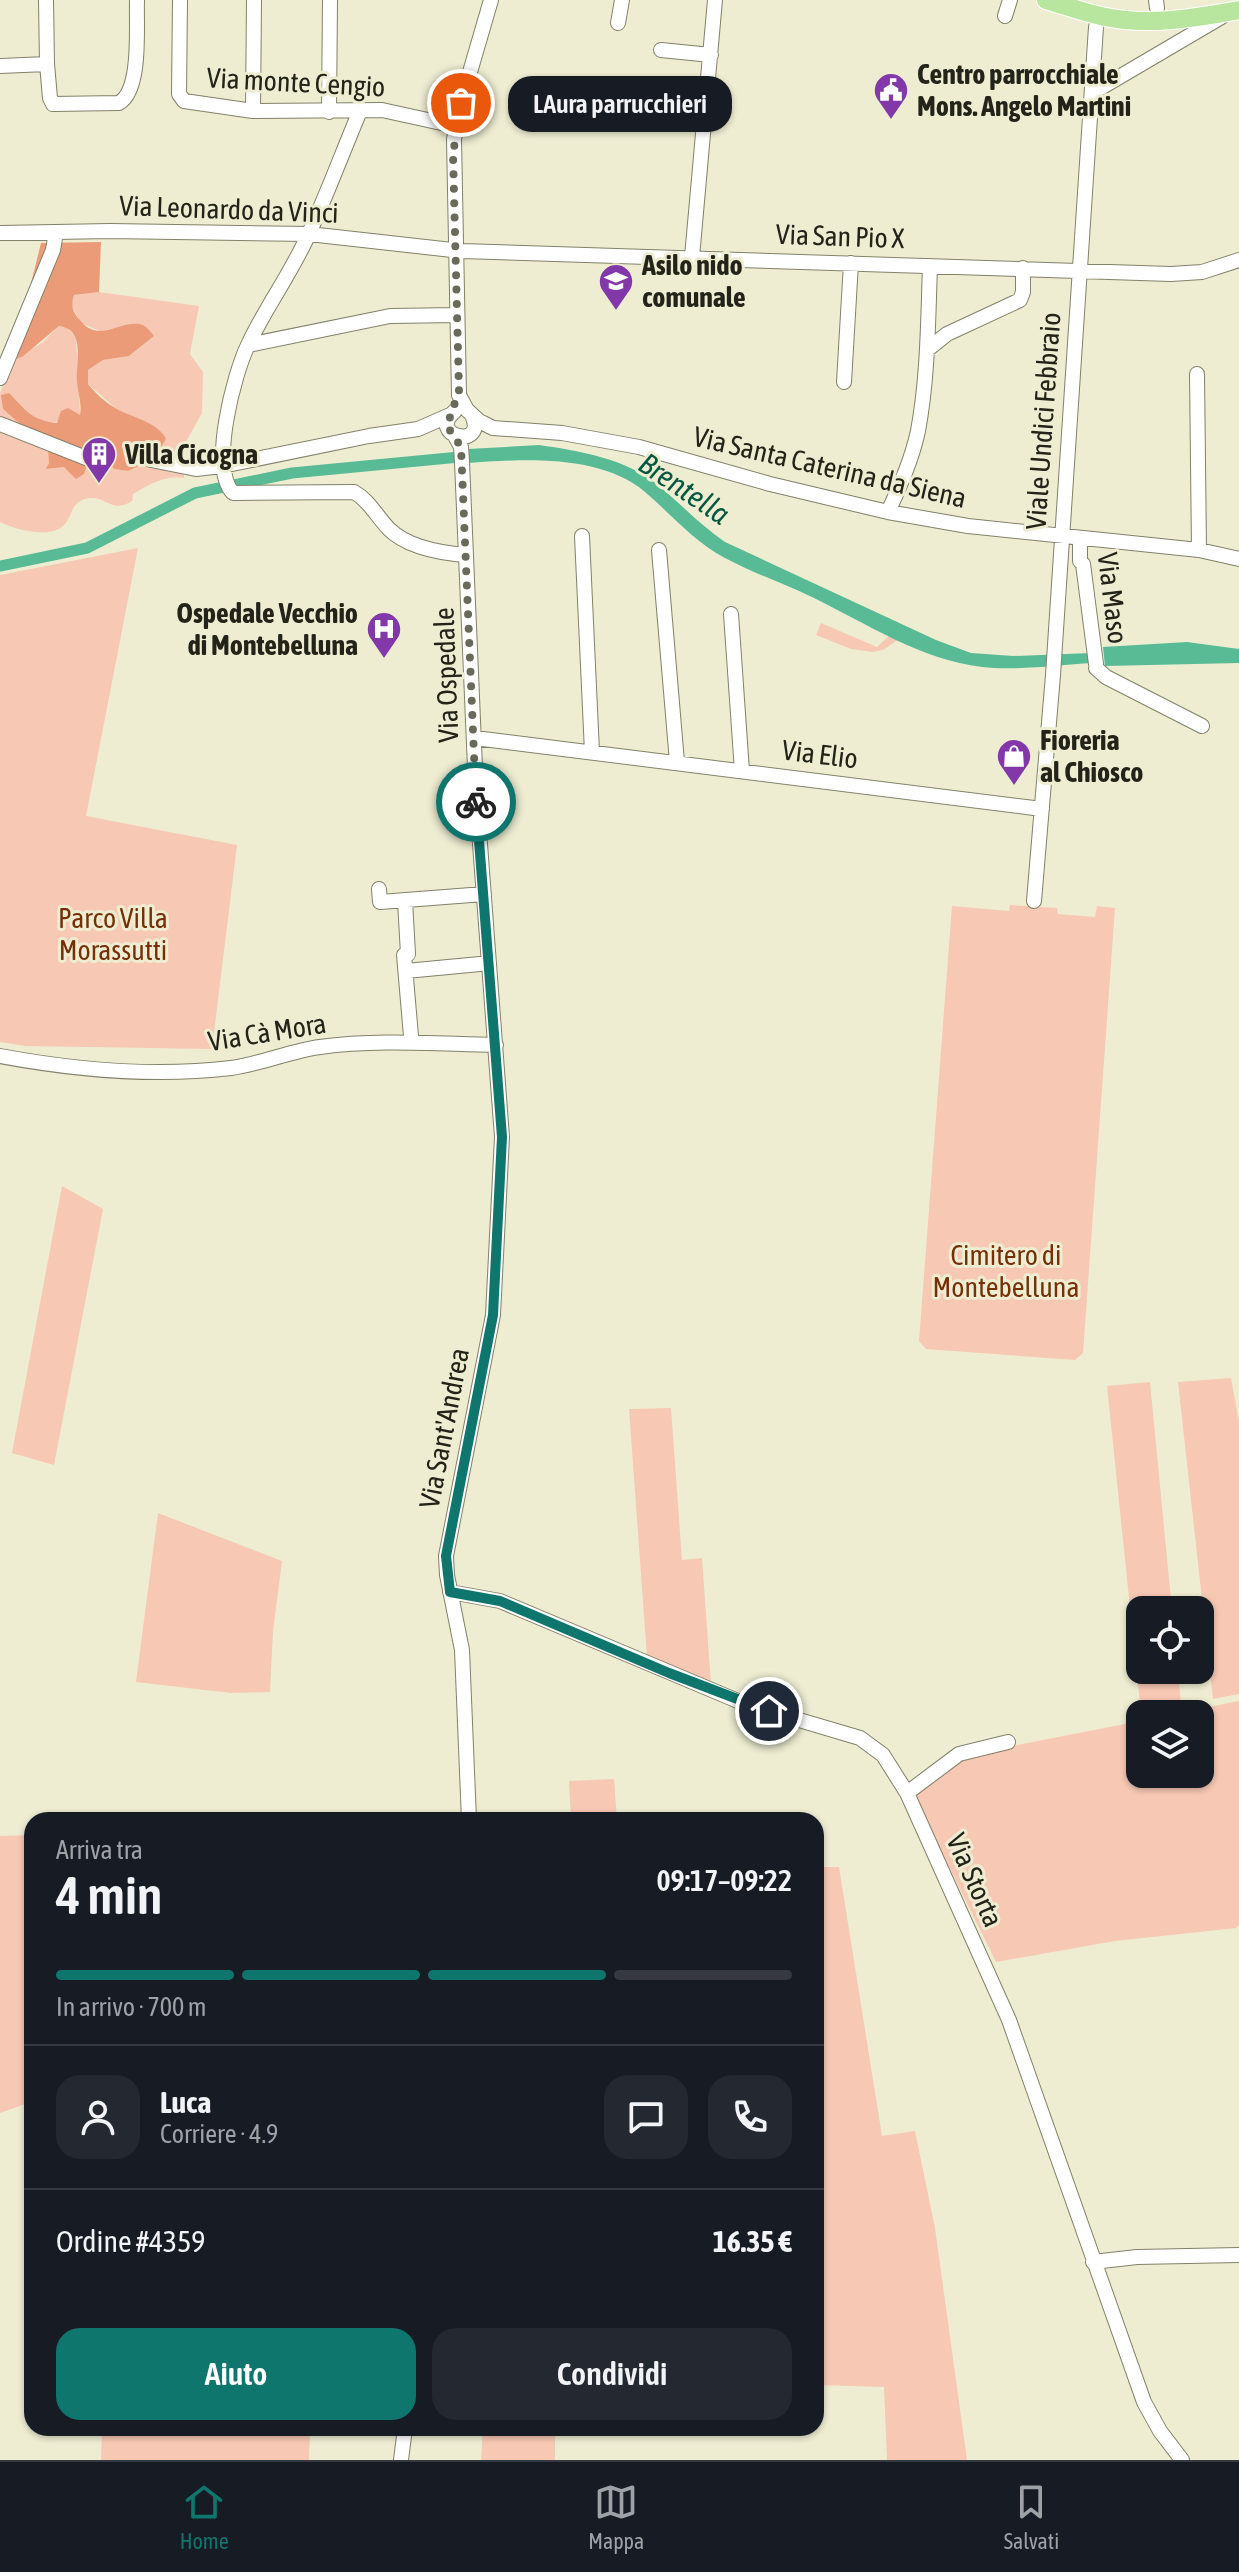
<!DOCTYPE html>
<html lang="it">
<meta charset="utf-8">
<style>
body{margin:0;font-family:"Asap Condensed",sans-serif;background:#242831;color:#f1f3f6;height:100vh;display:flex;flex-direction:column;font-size:30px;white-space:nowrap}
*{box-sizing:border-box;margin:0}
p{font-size:26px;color:#9ea1a6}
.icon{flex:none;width:44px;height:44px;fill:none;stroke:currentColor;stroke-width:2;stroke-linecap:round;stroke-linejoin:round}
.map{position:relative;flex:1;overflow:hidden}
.side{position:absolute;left:24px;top:1812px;width:800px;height:624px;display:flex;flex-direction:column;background:#171b24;border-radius:24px;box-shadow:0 2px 6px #0004}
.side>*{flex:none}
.tools{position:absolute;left:1126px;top:1596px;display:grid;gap:16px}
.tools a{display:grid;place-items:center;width:88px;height:88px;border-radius:16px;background:#171b24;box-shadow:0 2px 6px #0004;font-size:40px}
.pin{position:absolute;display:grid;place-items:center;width:68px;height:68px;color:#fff;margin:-34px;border:4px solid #fff;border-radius:50%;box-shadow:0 2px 8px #0007}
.courier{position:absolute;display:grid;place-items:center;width:80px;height:80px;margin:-40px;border:6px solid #0f766e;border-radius:50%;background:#fff;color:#222;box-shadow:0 2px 10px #0007}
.bubble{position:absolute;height:56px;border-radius:24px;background:#171b24;box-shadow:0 2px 6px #0004;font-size:26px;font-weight:600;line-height:56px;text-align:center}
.headline em{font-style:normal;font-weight:600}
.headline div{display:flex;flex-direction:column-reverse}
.headline{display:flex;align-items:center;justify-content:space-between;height:136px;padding:0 32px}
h1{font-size:52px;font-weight:600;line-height:60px}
.bar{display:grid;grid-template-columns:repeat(4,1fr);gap:12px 8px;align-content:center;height:96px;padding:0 32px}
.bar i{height:10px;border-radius:6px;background:#363941}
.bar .current{background:#0f766e}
.bar p{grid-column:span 4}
.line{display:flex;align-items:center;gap:20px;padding:0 32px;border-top:2px solid #363941}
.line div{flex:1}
.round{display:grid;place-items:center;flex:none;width:84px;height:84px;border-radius:24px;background:#242831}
.primary-button{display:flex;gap:16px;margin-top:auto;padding:16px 32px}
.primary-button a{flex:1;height:92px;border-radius:24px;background:#0f766e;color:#fff;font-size:32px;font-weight:600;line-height:92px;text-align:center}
.primary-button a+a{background:#242831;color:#f1f3f6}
.tab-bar{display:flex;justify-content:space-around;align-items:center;height:112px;border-top:2px solid #363941;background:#171b24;font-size:22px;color:#9ea1a6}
.tab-bar a{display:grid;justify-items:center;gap:4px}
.tab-bar .current{color:#0f766e}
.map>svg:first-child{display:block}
.green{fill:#f7c8b4}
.forest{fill:#ec9b79}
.water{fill:#58bb96}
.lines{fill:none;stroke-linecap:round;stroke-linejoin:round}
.canal{stroke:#58bb96;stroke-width:11}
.minor-casing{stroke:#828169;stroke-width:16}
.major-casing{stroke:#fff;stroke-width:20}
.minor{stroke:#fff;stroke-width:14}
.major{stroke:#b8e69e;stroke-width:18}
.done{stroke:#6a6a5a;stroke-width:8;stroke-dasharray:0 14.4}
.route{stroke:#0f766e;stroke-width:10}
.labels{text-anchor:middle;stroke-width:6;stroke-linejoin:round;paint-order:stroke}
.poi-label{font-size:28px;font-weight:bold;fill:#232319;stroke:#eeedd2;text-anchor:start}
.street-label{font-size:28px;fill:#232319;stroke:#eeedd2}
.park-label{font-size:28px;fill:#762f07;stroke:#eeedd2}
.water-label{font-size:30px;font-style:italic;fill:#035840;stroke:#eeedd2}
</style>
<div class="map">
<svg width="1239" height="2460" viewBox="0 0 1239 2460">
<rect width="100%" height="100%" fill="#eeedd2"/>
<path class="green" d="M99 292 199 306 190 354 203 372 202 413 183 447 184 478C168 474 147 485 133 494L132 501C110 515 106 493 85 499 72 503 72 514 66 523 53 540 16 530 0 522V393L12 360 42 343 59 326 66 327 76 337 80 415C40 430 37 421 9 393L3 409 48 449 49 463 47 469 93 463 111 465 114 469 128 471 136 468 140 451 161 446 148 423 119 411 88 384V370L103 360 129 356 154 336 129 325 100 331 81 323 71 305 74 295Z
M138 548 86 816 237 845 212 1049 26 1046 0 1042V575Z
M821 623 877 647 891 634 899 639 883 650 872 652 851 649 816 635Z
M1010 905 1057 908 1058 914 1095 917 1097 906 1115 908 1083 1353 1075 1360 926 1349 919 1341 952 906 1009 911Z
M62 1186 103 1209 54 1465 12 1453Z
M1231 1378 1239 1422V1694L1213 1699 1178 1382Z
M1150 1382 1172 1610H1140V1670H1178L1181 1705 1141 1713 1107 1386Z
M671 1408 682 1560 702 1558 711 1685 647 1657 629 1409Z
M158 1513 282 1561 273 1631 270 1692 231 1693 136 1682Z
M1239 1701V1924L1236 1928 1115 1941 996 1962 914 1796 960 1760 1007 1747 1140 1721V1774H1200V1714H1173Z
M614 1779 617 1820H571L569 1781Z
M32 1835V2284L28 2103 0 2113V1836Z
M816 1855 818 1867H839L882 2136 915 2131 935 2228 967 2460H887L884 2387 816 2385Z
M102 2428H310L309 2460H101Z
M483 2428H555V2460H481Z"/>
<path class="forest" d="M101 242 99 292 74 295C71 305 72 311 79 319 98 344 118 321 139 324 146 325 150 331 154 336L129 356 103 360 88 370V384C96 394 106 403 117 409 133 418 158 422 166 439L161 447 140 451 137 467 128 471 114 469 111 465 93 463 87 465 84 474 76 479 64 467 46 469 49 463 48 449 3 409 1 395 9 393C26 410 32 421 57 423L61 411 68 408 80 415C82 403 78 394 77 382 75 363 87 330 59 326L22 357 12 360 41 243Z"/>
<path class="water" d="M539 445C579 451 625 458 658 485 681 504 700 525 725 542L936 640 971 653 1013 656 1091 653 1092 663C1059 665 1014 671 982 667 922 660 867 624 814 598 785 584 753 573 725 558 694 542 671 514 645 492 601 454 522 459 468 463V449Z
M1187 642 1239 649V663L1105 666 1103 647Z"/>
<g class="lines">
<path class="canal" d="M0 566 87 548 195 493 292 473 470 456"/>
<g class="minor-casing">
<path id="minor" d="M180 0 179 94 184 101 253 111 382 110 455 126
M491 0 461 103 454 139 459 395 467 410 479 421 493 428 562 433 639 447 770 484 888 512 968 526 1199 550 1239 559
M1156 0 1157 8
M1005 16 1010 0
M618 23 622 0
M661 50 711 55
M47 64 50 98 53 104 119 103C142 90 136 25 137 0
M0 66 47 64 46 0
M1092 93 1223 16
M253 111 254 0
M360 111C343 151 328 192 310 231 293 271 266 306 248 345 234 374 209 468 233 493L354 492C369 500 377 517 389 529 407 547 441 553 466 555
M329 112 330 0
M0 233 110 231 309 234 461 251 1171 274 1202 272 1239 260
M692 257 715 0
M248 345 390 316 457 315
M927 350 947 334 1020 300 1023 292V268
M1197 374 1199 550
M0 378 53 250 56 232
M844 382 851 263
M455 411C425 436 488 451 472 415
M0 424 86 458
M455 436 461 447 462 462 476 791 502 1137 493 1315 446 1556 447 1575 462 1650 469 1820
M151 460 196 469 222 466 369 436 418 429 450 415
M888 512C900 486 912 459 918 431 928 377 928 321 930 266
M582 536 592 752
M1080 539V561L1083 564 1096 664
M659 550 677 762
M731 614 742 771
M1096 668 1106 677 1202 726
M475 738 1042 809
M379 889 380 902 484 894
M405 901 408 954 404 955 411 1036
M1034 901 1053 675 1096 27 1099 16
M406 971 480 964
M0 1056C75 1070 155 1077 231 1068 261 1064 290 1051 320 1047 377 1039 438 1044 496 1045
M450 1592 500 1601 745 1704 860 1738 883 1755 907 1793 1009 2020 1144 2402 1160 2431 1182 2460
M907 1793 959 1754 1008 1742
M1093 2262 1137 2257 1239 2255
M401 2460 405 2428"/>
</g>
<g class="major-casing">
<path id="major" d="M1046 0C1064 5 1082 12 1101 16 1146 27 1194 18 1239 10"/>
</g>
<use href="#minor" class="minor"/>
<use href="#major" class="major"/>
</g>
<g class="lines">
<path class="done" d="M461 103 453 154 459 391 447 426 461 447 476 802"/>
<path class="route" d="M476 802 502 1137 493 1315 446 1556 450 1592 500 1601 669 1673 769 1711"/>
</g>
<defs>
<g id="civic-pin" transform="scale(1.8)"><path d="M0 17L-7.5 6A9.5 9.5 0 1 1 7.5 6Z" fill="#8338aa" stroke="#eeedd2"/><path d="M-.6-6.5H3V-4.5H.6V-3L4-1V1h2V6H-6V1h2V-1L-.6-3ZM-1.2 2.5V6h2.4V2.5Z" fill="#fff"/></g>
<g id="school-pin" transform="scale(1.8)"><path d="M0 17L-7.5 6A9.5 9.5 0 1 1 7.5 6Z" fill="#8338aa" stroke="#eeedd2"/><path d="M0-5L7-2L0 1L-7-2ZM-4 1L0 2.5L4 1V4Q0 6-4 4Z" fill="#fff"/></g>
<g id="building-pin" transform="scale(1.8)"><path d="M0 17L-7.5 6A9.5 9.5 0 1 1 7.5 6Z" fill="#8338aa" stroke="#eeedd2"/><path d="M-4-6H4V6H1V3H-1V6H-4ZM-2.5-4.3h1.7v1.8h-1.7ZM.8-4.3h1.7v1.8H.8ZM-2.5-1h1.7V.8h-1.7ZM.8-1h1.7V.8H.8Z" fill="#fff"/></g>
<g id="hospital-pin" transform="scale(1.8)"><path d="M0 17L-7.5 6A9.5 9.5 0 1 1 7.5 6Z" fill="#8338aa" stroke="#eeedd2"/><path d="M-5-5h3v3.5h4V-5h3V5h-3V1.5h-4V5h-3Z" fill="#fff"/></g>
<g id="shop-pin" transform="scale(1.8)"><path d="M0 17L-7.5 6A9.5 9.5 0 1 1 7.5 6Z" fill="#8338aa" stroke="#eeedd2"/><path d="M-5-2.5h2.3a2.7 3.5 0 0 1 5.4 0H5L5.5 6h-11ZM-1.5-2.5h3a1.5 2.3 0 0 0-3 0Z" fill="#fff"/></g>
</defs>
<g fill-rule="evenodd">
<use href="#civic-pin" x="891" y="90"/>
<use href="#school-pin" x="616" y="281"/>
<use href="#building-pin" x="99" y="454"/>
<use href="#hospital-pin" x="384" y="629"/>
<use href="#shop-pin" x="1014" y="756"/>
</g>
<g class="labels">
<g class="poi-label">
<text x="917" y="84">Centro parrocchiale<tspan x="917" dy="32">Mons. Angelo Martini</tspan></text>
<text x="642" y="275">Asilo nido<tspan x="642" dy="32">comunale</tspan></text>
<text x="125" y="464">Villa Cicogna</text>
<text x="358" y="623" text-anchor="end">Ospedale Vecchio<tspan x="358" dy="32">di Montebelluna</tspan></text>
<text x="1040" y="750">Fioreria<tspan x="1040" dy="32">al Chiosco</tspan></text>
</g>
<g class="street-label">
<text transform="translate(296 82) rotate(3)" y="10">Via monte Cengio</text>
<text transform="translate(229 209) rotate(2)" y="10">Via Leonardo da Vinci</text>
<text transform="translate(840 236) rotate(2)" y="10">Via San Pio X</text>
<text transform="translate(1043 421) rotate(-86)" y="10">Viale Undici Febbraio</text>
<text transform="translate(830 467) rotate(13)" y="10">Via Santa Caterina da Siena</text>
<text transform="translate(1113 598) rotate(83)" y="10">Via Maso</text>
<text transform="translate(446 675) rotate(-92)" y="10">Via Ospedale</text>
<text transform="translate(820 754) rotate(7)" y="10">Via Elio</text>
<text transform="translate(267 1032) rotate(-9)" y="10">Via Cà Mora</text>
<text transform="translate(444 1428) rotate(-79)" y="10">Via Sant'Andrea</text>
<text transform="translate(975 1880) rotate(66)" y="10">Via Storta</text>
</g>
<g class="park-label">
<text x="113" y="928">Parco Villa<tspan x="113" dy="32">Morassutti</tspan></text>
<text x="1006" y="1265">Cimitero di<tspan x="1006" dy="32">Montebelluna</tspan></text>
</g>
<g class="water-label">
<text transform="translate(684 489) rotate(34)" y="10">Brentella</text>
</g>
</g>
</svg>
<div class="tools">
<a><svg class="icon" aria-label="locate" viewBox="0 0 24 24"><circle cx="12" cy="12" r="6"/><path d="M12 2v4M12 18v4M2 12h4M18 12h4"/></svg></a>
<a><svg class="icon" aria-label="layers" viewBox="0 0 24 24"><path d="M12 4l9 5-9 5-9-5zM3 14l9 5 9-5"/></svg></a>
</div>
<div class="pin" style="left:461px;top:103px;background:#ea580c"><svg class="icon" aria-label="bag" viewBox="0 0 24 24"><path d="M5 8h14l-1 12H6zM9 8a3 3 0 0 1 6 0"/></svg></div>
<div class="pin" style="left:769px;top:1711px;background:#1f2937"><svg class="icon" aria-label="home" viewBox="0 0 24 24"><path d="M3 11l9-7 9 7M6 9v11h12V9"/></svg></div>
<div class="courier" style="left:476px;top:802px"><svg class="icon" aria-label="bike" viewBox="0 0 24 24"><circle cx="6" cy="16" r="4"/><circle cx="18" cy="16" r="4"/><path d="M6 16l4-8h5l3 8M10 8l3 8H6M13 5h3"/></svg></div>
<div class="bubble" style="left:508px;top:76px;width:224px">LAura parrucchieri</div>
<section class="side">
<div class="headline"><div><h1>4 min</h1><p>Arriva tra</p></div><em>09:17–09:22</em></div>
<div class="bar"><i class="current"></i><i class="current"></i><i class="current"></i><i></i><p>In arrivo · 700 m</p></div>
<div class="line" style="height:144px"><a class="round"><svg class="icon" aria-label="person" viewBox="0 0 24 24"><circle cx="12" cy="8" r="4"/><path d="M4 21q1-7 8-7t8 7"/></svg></a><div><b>Luca</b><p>Corriere · 4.9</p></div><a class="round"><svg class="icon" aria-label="chat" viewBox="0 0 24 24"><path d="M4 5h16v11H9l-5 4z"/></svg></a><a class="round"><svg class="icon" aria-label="phone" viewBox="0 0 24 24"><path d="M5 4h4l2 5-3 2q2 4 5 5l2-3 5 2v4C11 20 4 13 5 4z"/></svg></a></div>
<div class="line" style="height:104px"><div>Ordine #4359</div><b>16.35 €</b></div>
<div class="primary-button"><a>Aiuto</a><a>Condividi</a></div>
</section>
</div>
<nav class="tab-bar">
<a class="current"><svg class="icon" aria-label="home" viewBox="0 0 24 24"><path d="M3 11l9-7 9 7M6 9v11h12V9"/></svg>Home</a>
<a><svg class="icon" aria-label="map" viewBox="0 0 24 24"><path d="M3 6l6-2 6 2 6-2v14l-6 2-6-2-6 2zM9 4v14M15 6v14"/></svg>Mappa</a>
<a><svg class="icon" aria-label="saved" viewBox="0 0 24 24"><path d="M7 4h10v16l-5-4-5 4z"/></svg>Salvati</a>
</nav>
